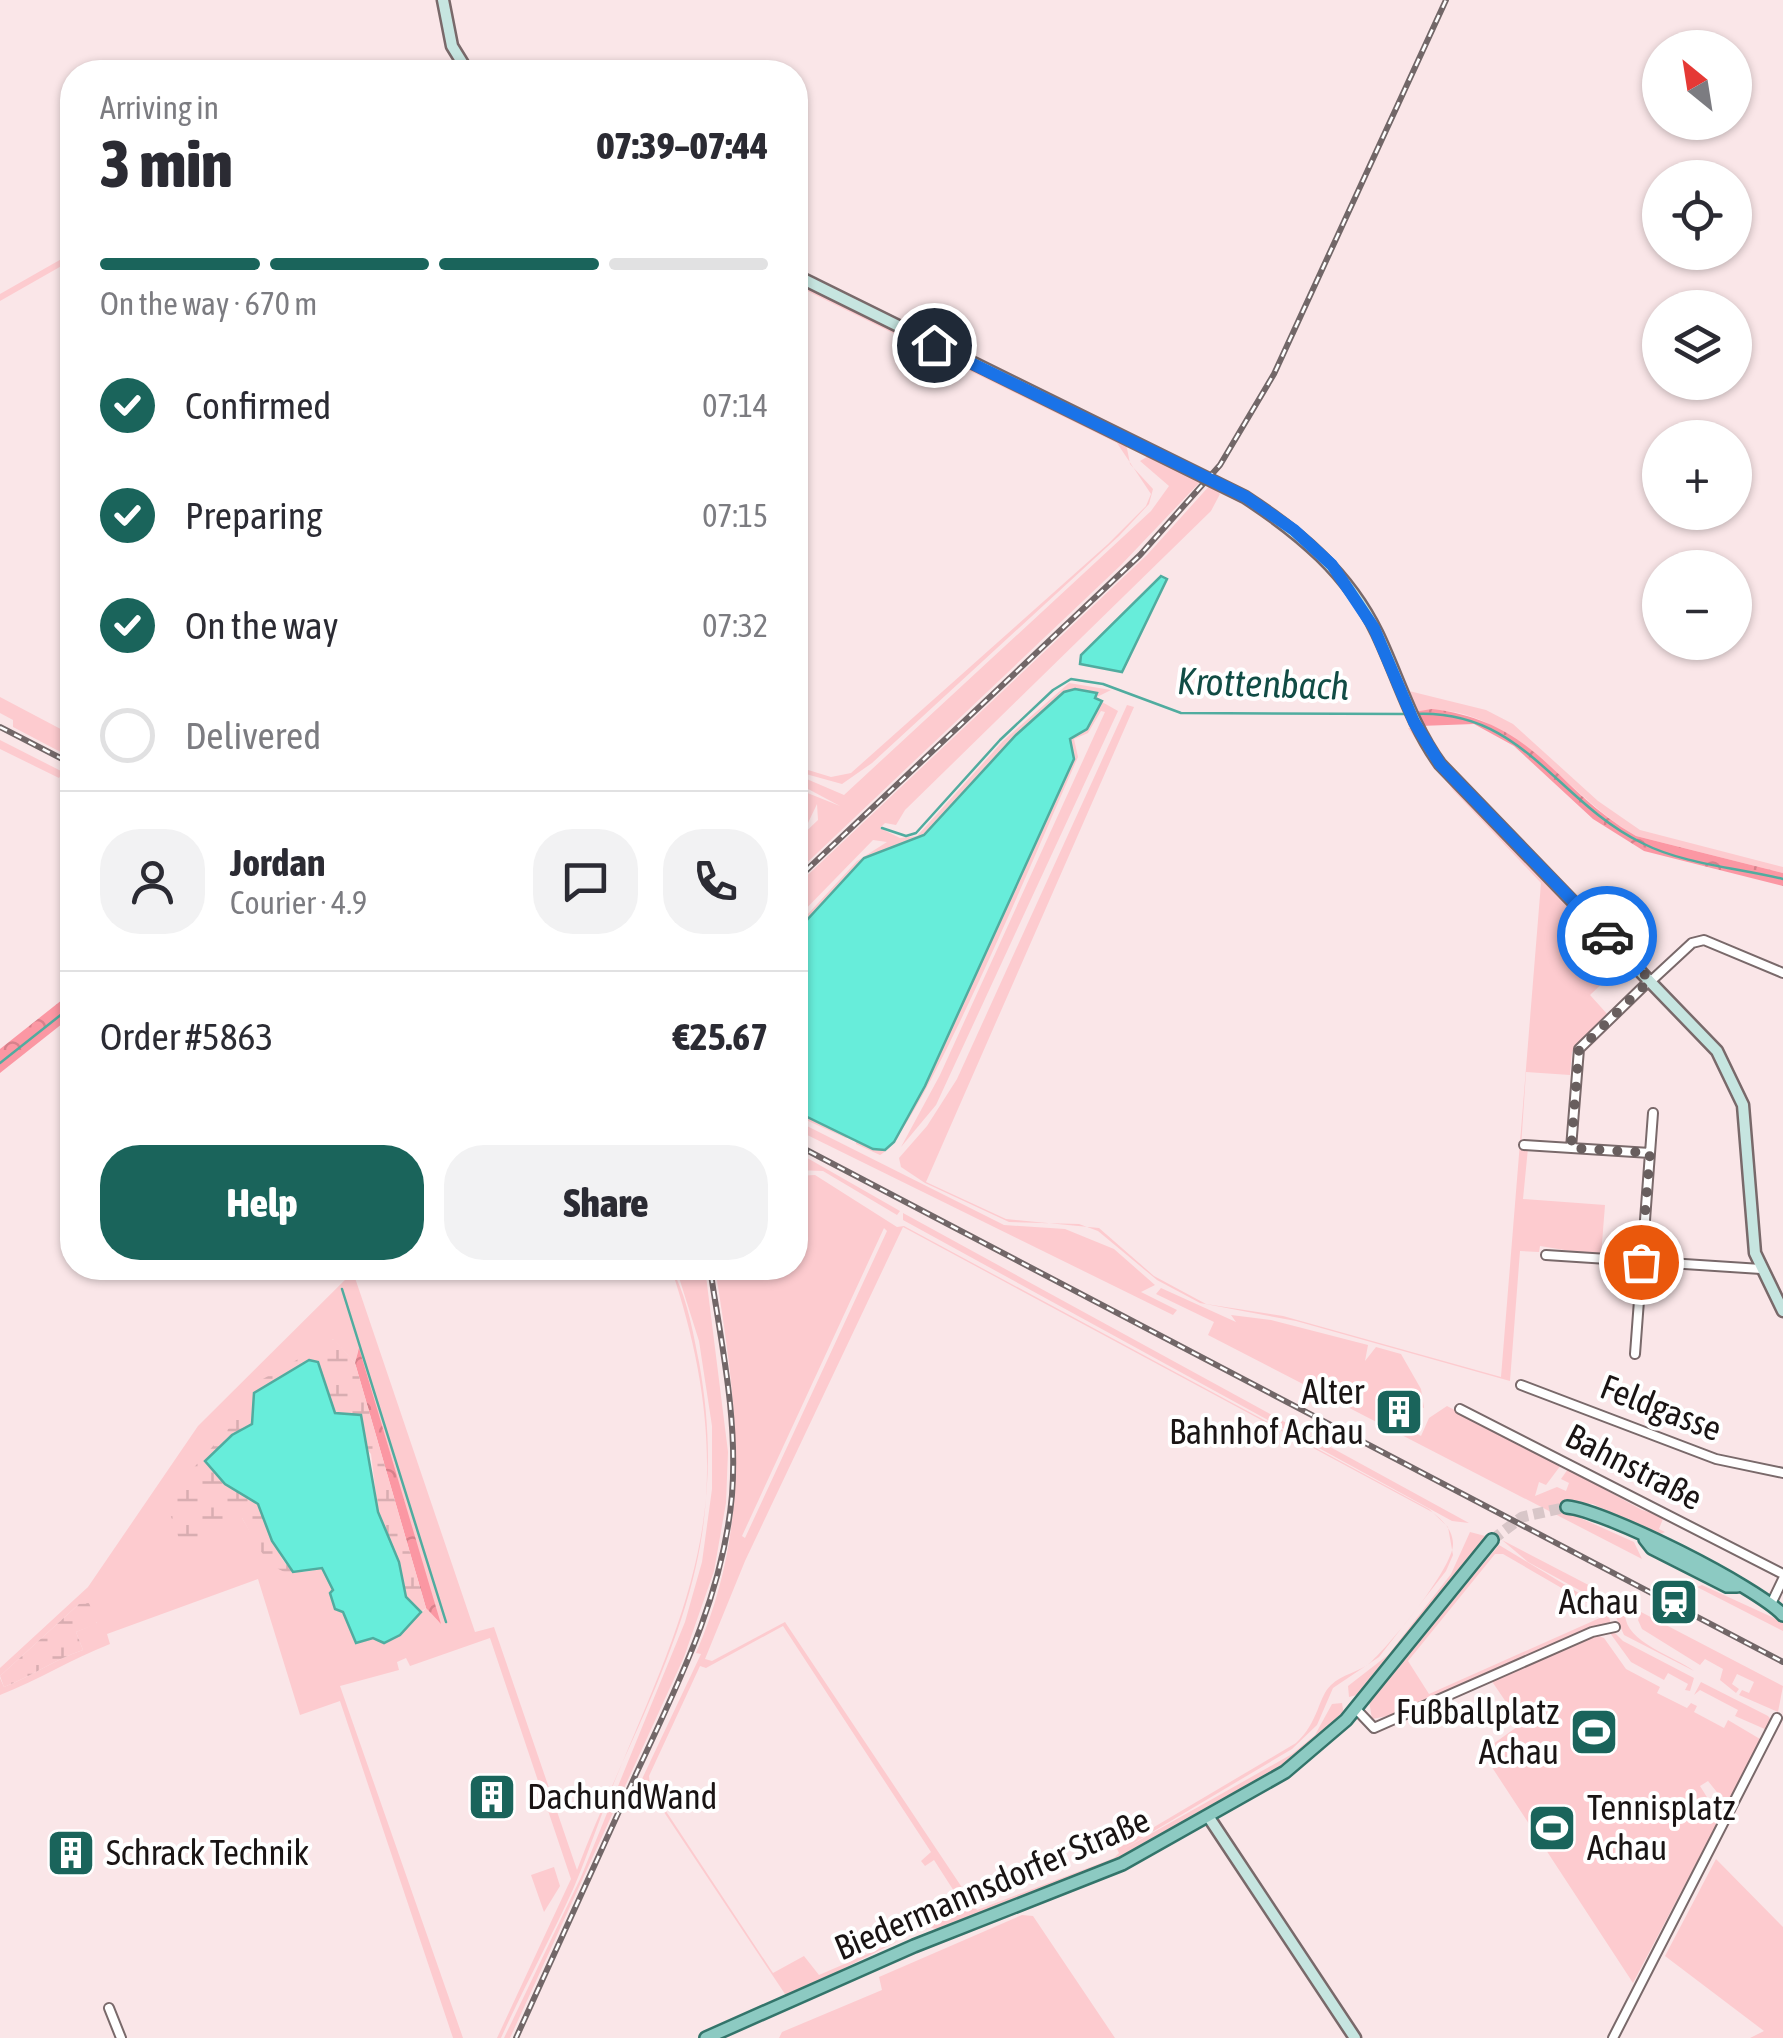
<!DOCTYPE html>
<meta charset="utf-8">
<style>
body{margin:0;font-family:"Asap Condensed",sans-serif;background:#f2f2f3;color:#2b2b33;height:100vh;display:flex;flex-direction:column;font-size:38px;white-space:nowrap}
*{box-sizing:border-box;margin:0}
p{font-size:32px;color:#7c7c81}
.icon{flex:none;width:55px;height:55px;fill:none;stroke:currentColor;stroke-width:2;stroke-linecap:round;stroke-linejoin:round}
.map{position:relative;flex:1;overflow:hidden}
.panel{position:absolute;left:60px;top:60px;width:748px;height:1220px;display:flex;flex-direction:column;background:#fff;border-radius:40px;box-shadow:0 2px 8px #0004}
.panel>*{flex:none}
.needle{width:65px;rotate:330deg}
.controls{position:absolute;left:1642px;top:30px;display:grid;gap:20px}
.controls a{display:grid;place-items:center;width:110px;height:110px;border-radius:50%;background:#fff;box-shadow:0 2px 8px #0004;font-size:50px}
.pin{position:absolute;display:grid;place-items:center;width:85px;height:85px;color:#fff;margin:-42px;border:5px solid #fff;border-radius:50%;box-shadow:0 2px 10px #0007}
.courier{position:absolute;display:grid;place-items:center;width:100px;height:100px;margin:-50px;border:8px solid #1a73e8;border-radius:50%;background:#fff;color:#222;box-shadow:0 2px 12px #0007}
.overview em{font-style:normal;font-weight:800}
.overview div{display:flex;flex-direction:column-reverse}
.overview{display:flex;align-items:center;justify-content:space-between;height:170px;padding:0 40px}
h1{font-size:65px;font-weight:800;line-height:75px}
.bar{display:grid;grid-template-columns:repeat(4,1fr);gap:15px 10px;align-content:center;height:120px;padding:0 40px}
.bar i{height:12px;border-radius:8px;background:#e1e1e2}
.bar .on{background:#1a645b}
.bar p{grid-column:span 4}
.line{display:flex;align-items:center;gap:25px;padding:0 40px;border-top:2px solid #e1e1e2}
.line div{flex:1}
.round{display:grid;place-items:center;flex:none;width:105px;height:105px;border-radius:40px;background:#f2f2f3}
ol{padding:0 40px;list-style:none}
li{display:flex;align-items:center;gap:30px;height:110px}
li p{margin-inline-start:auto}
li .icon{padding:10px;border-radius:50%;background:#1a645b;color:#fff;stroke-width:4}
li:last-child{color:#7c7c81}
li i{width:55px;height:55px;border:5px solid #e1e1e2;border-radius:50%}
.cta{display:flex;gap:20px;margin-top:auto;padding:20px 40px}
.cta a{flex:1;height:115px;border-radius:40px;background:#1a645b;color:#fff;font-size:40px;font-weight:800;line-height:115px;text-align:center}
.cta a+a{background:#f2f2f3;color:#2b2b33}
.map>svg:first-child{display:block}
.green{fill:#fdcbcf;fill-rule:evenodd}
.forest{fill:url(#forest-crowns)}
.wetland{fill:url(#wetland-marsh)}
.water{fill:#67edda;stroke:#50ac9f;stroke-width:2.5}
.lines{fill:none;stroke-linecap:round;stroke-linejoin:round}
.stream{stroke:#50ac9f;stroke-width:2.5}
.primary-tunnel{stroke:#d8c6c8;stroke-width:11;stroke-dasharray:11 5.5;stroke-linecap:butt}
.street-casing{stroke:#79696a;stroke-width:12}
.secondary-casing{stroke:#79696a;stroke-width:15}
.primary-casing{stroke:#33746a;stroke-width:16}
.street{stroke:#fff;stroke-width:8}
.secondary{stroke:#c6e5e0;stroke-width:10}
.primary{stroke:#8ccac2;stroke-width:11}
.rail-casing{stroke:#726768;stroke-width:6}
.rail{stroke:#fff;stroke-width:2.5;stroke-dasharray:8;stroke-linecap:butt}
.done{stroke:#685e5e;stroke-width:10;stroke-dasharray:0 18}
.route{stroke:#1a73e8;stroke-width:12}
.labels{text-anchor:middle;stroke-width:8;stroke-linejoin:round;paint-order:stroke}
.poi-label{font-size:35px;fill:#1a1414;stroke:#fff;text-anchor:end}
.street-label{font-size:35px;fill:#1a1414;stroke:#fff}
.water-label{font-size:38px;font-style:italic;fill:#114c45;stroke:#fff}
</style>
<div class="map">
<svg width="1783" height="2038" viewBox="0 0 1783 2038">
<defs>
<pattern id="forest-crowns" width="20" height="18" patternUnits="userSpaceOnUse" patternTransform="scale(2.5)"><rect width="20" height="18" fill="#fb97a3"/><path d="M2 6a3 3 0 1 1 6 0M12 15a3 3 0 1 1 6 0" fill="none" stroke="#d7818b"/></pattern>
<pattern id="wetland-marsh" width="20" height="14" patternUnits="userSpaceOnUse" patternTransform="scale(2.5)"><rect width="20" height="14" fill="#fdcbcf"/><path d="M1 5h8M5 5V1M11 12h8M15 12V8" fill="none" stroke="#d8adb1"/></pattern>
</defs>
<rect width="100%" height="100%" fill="#fae6e8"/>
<path class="green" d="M72 253V260L0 301V294Z
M795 279 1126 443 1130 464 1153 489 1149 504 1119 536 872 763 842 784 795 771V766L831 777 851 773 1108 544 1146 506 1151 494 1117 443 795 285Z
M1150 455 1202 480 1121 565 795 874V842L818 820 817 804 808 823 795 836V788L840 806 795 782V774L844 795 1151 511 1169 486 1140 461Z
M1211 484 1220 494 1211 511 905 810 896 825 885 823 880 828 900 838 917 836 1003 741 1069 683 1111 690 1095 698 1118 711 936 1105 901 1147 940 1075 1105 712 1101 711 1088 733 1074 739 1078 757C1052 815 918 1138 880 1155L856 1144 855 1137 846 1138 795 1115V928L857 861 887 842 873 840 795 920V887L1147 555Z
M1409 691 1486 710 1513 724 1598 801 1640 830 1783 867V873L1636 836C1564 795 1507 696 1413 712Z
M0 697 72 735V758L13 727V720L0 713Z
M1127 705 1134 707 926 1182 1006 1219 1099 1228 1154 1276 1206 1304 1283 1316 1501 1377 1541 883 1453 790 1408 728H1413L1458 790 1625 962 1590 995 1609 1016 1572 1052 1570 1075 1526 1072 1521 1147 1528 1148 1523 1199 1605 1205 1601 1256 1540 1246 1539 1252 1520 1251 1510 1381 1296 1321 1200 1303 1157 1280 1098 1231 1079 1224 1009 1222 925 1183 901 1167 899 1158 927 1126 957 1079Z
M0 740 63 772 59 778 0 749Z
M795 1120 1004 1225 1065 1229 1114 1249 1155 1285 1141 1292 1177 1310 1173 1315 795 1129Z
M795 1151 900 1211 897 1215 823 1171 795 1170Z
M815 1175 897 1227 904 1226 1429 1509 1448 1527 1453 1555 1446 1571 1379 1657 1333 1688 1317 1725 1292 1749 1122 1850 1292 1754 1315 1735 1332 1704 1342 1703 1344 1716C1229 1819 1080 1880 936 1929L923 1925 961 1902 934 1860 925 1866 921 1861 931 1852 783 1626 706 1668 700 1666 649 1776 650 1787 773 1973 804 1956 819 1975 900 1940 787 1997 642 1779 701 1654 696 1653C754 1520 737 1405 715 1268H795V1176ZM903 1227 1432 1512C1442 1520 1452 1528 1453 1543 1455 1566 1390 1645 1371 1662 1360 1672 1342 1674 1331 1685 1318 1697 1319 1722 1296 1743L1117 1849 1119 1853 1114 1858 977 1910 785 1622 712 1661 705 1659 745 1561ZM884 1228 887 1231 745 1538 742 1536Z
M903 1213 1469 1523 1452 1521 903 1220Z
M357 1268 353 1272 475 1632 494 1627 577 1870C614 1771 673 1669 696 1566 719 1465 704 1365 671 1268 686 1293 693 1331 699 1362 728 1523 682 1621 621 1766 604 1805 591 1847 574 1887 551 1938 524 1987 501 2038H497L571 1879 490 1638 410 1666 406 1658 397 1662 399 1670 340 1686 463 2038H453L340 1701 300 1715 258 1579 107 1634 110 1644C71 1659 39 1680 0 1695V1678L4 1687C33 1676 55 1659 83 1650L76 1632 97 1623 79 1604 0 1676V1668L88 1587 198 1426ZM333 1339 355 1363 358 1351 439 1622 426 1608 400 1635 384 1643 343 1612 322 1568C275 1583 263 1553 242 1518Z
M676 1268H705L728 1452 726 1503 714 1571 684 1657 510 2038H504L581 1877 685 1622 702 1562 712 1489V1426L699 1341Z
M1161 1288 1236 1322 1231 1315 1271 1320 1368 1345 1365 1361 1376 1347 1401 1354 1421 1389 1424 1408 1387 1394 1379 1412 1421 1436 1429 1418 1447 1406 1561 1465 1546 1485 1539 1482 1535 1496 1557 1487 1566 1491 1569 1483 1561 1479 1568 1469 1642 1510 1664 1516 1659 1529 1665 1532 1656 1536 1593 1504 1568 1502 1569 1513 1634 1542 1642 1559 1208 1335 1214 1322 1156 1294Z
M1470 1532 1489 1537 1365 1693 1349 1697 1348 1686 1388 1655 1451 1574Z
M1502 1540 1627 1605C1614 1639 1673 1655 1694 1671L1624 1635 1612 1608 1528 1562Z
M1499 1545 1607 1610 1611 1624 1593 1627 1393 1715 1372 1719 1369 1701ZM1495 1554H1503L1603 1612 1602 1617 1429 1694 1408 1661Z
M1702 1585 1783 1622V1631L1697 1587Z
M1641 1612 1783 1686 1778 1712 1739 1695 1742 1690 1749 1693 1754 1682 1737 1674 1732 1684 1739 1689 1736 1693 1720 1680 1723 1669 1705 1659 1700 1665 1642 1629 1638 1620Z
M1613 1631 1623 1641 1694 1678 1690 1691 1685 1690 1688 1684 1668 1673 1664 1680 1631 1662 1610 1633Z
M1596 1635 1604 1638 1626 1669 1660 1687 1657 1693 1687 1708 1691 1703 1697 1706 1694 1712 1724 1728 1728 1720 1760 1739 1730 1801H1724L1708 1781 1700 1786 1720 1818 1633 1983 1482 1752 1521 1724 1491 1680Z
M1701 1682 1768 1716 1772 1721 1767 1730 1735 1716 1738 1710 1700 1690 1694 1695Z
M1716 1859 1783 1927V2038H1750L1764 2031 1665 1956Z
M554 1867 560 1886 544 1912 531 1875Z
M1022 1915 1033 1916 1115 2038H779L782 2032 882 1990 879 1977Z"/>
<path class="forest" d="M1432 709C1538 722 1553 788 1636 836L1783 873V886L1644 851 1593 819 1514 746 1474 724 1420 726 1413 712Z
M72 992V1016L0 1073V1049Z
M359 1348 441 1624 426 1608 355 1363Z"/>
<path class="wetland" d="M334 1339 355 1363 426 1608 421 1612 406 1597 399 1562 378 1512 371 1454 335 1413 309 1360 254 1393 253 1424 232 1435 226 1484C235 1490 253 1497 259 1507 273 1527 274 1564 300 1574 268 1576 256 1542 242 1518L182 1547 165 1500 246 1409 254 1384Z
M89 1603 97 1624 76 1632 83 1650C55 1659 33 1676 4 1687L0 1676 79 1604Z"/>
<path class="water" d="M1161 576 1167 579 1122 672 1080 664 1081 655Z
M1075 689 1097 693 1095 698 1102 701 1087 729 1070 739 1074 759 925 1086 894 1142 885 1150 873 1149 795 1111V933L864 858 924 835 1016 735 1064 692Z
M309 1360 318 1362 335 1413 361 1415 378 1512 399 1562 406 1597 421 1612 400 1635 384 1643 373 1638 356 1643 343 1612 335 1609 330 1593 333 1590 322 1568 293 1572 272 1541 258 1504 225 1484 205 1461 232 1435 252 1424 254 1393Z"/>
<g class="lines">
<path class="stream" d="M1415 714C1523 709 1556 801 1642 843 1683 864 1738 868 1783 879
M882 828 906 836 916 833 1000 740 1053 690 1071 679 1103 684 1181 713 1407 714
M0 1063 72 1006
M335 1268 337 1271
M342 1289 446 1622"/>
<path class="primary-tunnel" d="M1492 1540 1522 1517 1567 1507"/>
<g class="street-casing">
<path id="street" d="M1651 981 1692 943 1704 940 1783 973
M1524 1145 1650 1153
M1571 1148 1579 1049 1650 980
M1546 1255 1761 1269
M1635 1354 1653 1113
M1521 1385 1716 1459 1783 1473
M1460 1409 1783 1574
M1771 1604 1783 1579
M1356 1709 1374 1728 1592 1632 1615 1627
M109 2008 121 2038
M1613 2038 1777 1718"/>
</g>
<g class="secondary-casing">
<path id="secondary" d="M443 0 452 46 468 72
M795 275 1245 497C1300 533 1348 573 1377 633 1398 677 1411 724 1440 764L1717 1051 1743 1105 1755 1253 1783 1311
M1208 1816 1355 2038"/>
</g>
<g class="primary-casing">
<path id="primary" d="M1567 1507C1607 1511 1757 1587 1783 1615
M1645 1539 1652 1548 1727 1586H1737
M706 2038 914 1946 1122 1864 1285 1772 1346 1720 1492 1540"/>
</g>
<use href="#street" class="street"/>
<use href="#secondary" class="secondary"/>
<use href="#primary" class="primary"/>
<g class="rail-casing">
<path id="rail" d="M0 727 72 764
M795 881 1140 555 1220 465 1274 374 1446 0
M795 1144 1783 1662
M516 2038C556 1950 596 1862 636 1774 678 1684 723 1596 732 1495 738 1418 721 1343 710 1268"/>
</g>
<use href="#rail" class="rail"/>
</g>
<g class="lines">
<path class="done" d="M1607 936 1650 980 1579 1050 1571 1148 1650 1153 1641 1262"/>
<path class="route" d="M934 345 1246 497 1294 530 1332 565 1374 628 1414 722 1440 764 1607 936"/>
</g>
<defs>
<g id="building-square" transform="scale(2.5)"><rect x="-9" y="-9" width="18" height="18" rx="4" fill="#1a645b" stroke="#fff"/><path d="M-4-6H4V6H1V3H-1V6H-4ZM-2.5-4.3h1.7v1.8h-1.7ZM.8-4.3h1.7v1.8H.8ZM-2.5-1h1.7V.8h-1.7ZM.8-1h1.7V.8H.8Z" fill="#fff"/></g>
<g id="station-square" transform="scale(2.5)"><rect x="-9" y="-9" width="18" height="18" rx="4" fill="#1a645b" stroke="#fff"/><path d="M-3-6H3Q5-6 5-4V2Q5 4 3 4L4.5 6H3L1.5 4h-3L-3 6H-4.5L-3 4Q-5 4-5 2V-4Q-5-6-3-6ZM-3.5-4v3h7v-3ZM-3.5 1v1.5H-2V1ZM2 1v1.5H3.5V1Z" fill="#fff"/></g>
<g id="stadium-square" transform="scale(2.5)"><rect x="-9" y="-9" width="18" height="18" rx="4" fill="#1a645b" stroke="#fff"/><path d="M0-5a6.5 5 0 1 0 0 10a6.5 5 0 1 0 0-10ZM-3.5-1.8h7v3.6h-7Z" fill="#fff"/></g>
</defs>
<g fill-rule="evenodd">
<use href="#building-square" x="1399" y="1412"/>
<use href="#station-square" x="1674" y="1602"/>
<use href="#stadium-square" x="1594" y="1732"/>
<use href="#building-square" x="492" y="1797"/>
<use href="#stadium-square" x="1552" y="1828"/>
<use href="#building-square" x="71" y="1853"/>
</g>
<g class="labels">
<g class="poi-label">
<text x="1364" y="1404">Alter<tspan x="1364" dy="40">Bahnhof Achau</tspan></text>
<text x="1639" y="1614">Achau</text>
<text x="1559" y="1724">Fußballplatz<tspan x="1559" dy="40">Achau</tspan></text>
<text x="527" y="1809" text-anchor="start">DachundWand</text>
<text x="1587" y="1820" text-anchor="start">Tennisplatz<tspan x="1587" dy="40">Achau</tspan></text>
<text x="106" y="1865" text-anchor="start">Schrack Technik</text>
</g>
<g class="street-label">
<text transform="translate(1661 1408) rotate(21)" y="12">Feldgasse</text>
<text transform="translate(1634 1467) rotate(27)" y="12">Bahnstraße</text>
<text transform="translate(992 1884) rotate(-23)" y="12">Biedermannsdorfer Straße</text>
</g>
<g class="water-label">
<text transform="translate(1263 684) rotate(2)" y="13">Krottenbach</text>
</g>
</g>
</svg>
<div class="controls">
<a><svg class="needle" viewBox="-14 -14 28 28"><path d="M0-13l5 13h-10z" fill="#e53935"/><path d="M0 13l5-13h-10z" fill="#7c7c81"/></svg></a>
<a><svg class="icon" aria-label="locate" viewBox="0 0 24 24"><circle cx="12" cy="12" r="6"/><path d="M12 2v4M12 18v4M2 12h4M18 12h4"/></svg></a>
<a><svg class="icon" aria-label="layers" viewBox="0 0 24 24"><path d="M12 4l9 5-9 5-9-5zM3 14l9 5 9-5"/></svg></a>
<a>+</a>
<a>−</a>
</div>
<div class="pin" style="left:1641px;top:1262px;background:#ea580c"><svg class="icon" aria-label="bag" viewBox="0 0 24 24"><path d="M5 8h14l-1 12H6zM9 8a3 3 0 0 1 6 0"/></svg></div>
<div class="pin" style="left:934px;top:345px;background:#1f2937"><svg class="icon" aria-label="home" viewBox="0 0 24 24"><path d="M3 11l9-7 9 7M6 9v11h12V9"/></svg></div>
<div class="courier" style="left:1607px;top:936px"><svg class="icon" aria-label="car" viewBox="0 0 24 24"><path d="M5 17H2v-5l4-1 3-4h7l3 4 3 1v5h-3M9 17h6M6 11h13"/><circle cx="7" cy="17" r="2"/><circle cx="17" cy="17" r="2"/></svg></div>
<section class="panel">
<div class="overview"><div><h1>3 min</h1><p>Arriving in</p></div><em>07:39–07:44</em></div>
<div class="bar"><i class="on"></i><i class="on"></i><i class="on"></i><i></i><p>On the way · 670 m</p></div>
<ol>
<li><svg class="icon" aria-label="check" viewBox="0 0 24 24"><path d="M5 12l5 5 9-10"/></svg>Confirmed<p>07:14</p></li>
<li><svg class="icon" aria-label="check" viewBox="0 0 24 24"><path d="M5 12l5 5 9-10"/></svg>Preparing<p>07:15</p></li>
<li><svg class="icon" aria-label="check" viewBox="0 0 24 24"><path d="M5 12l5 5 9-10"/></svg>On the way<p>07:32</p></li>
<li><i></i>Delivered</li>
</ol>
<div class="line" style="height:180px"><a class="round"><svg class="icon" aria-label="person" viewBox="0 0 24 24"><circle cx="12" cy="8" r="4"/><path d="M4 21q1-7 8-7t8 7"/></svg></a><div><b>Jordan</b><p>Courier · 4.9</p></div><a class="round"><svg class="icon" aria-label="chat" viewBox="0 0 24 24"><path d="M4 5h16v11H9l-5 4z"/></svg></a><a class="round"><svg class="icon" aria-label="phone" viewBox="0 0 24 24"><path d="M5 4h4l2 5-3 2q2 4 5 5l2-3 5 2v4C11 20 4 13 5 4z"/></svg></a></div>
<div class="line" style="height:130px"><div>Order #5863</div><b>€25.67</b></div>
<div class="cta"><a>Help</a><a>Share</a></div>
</section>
</div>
